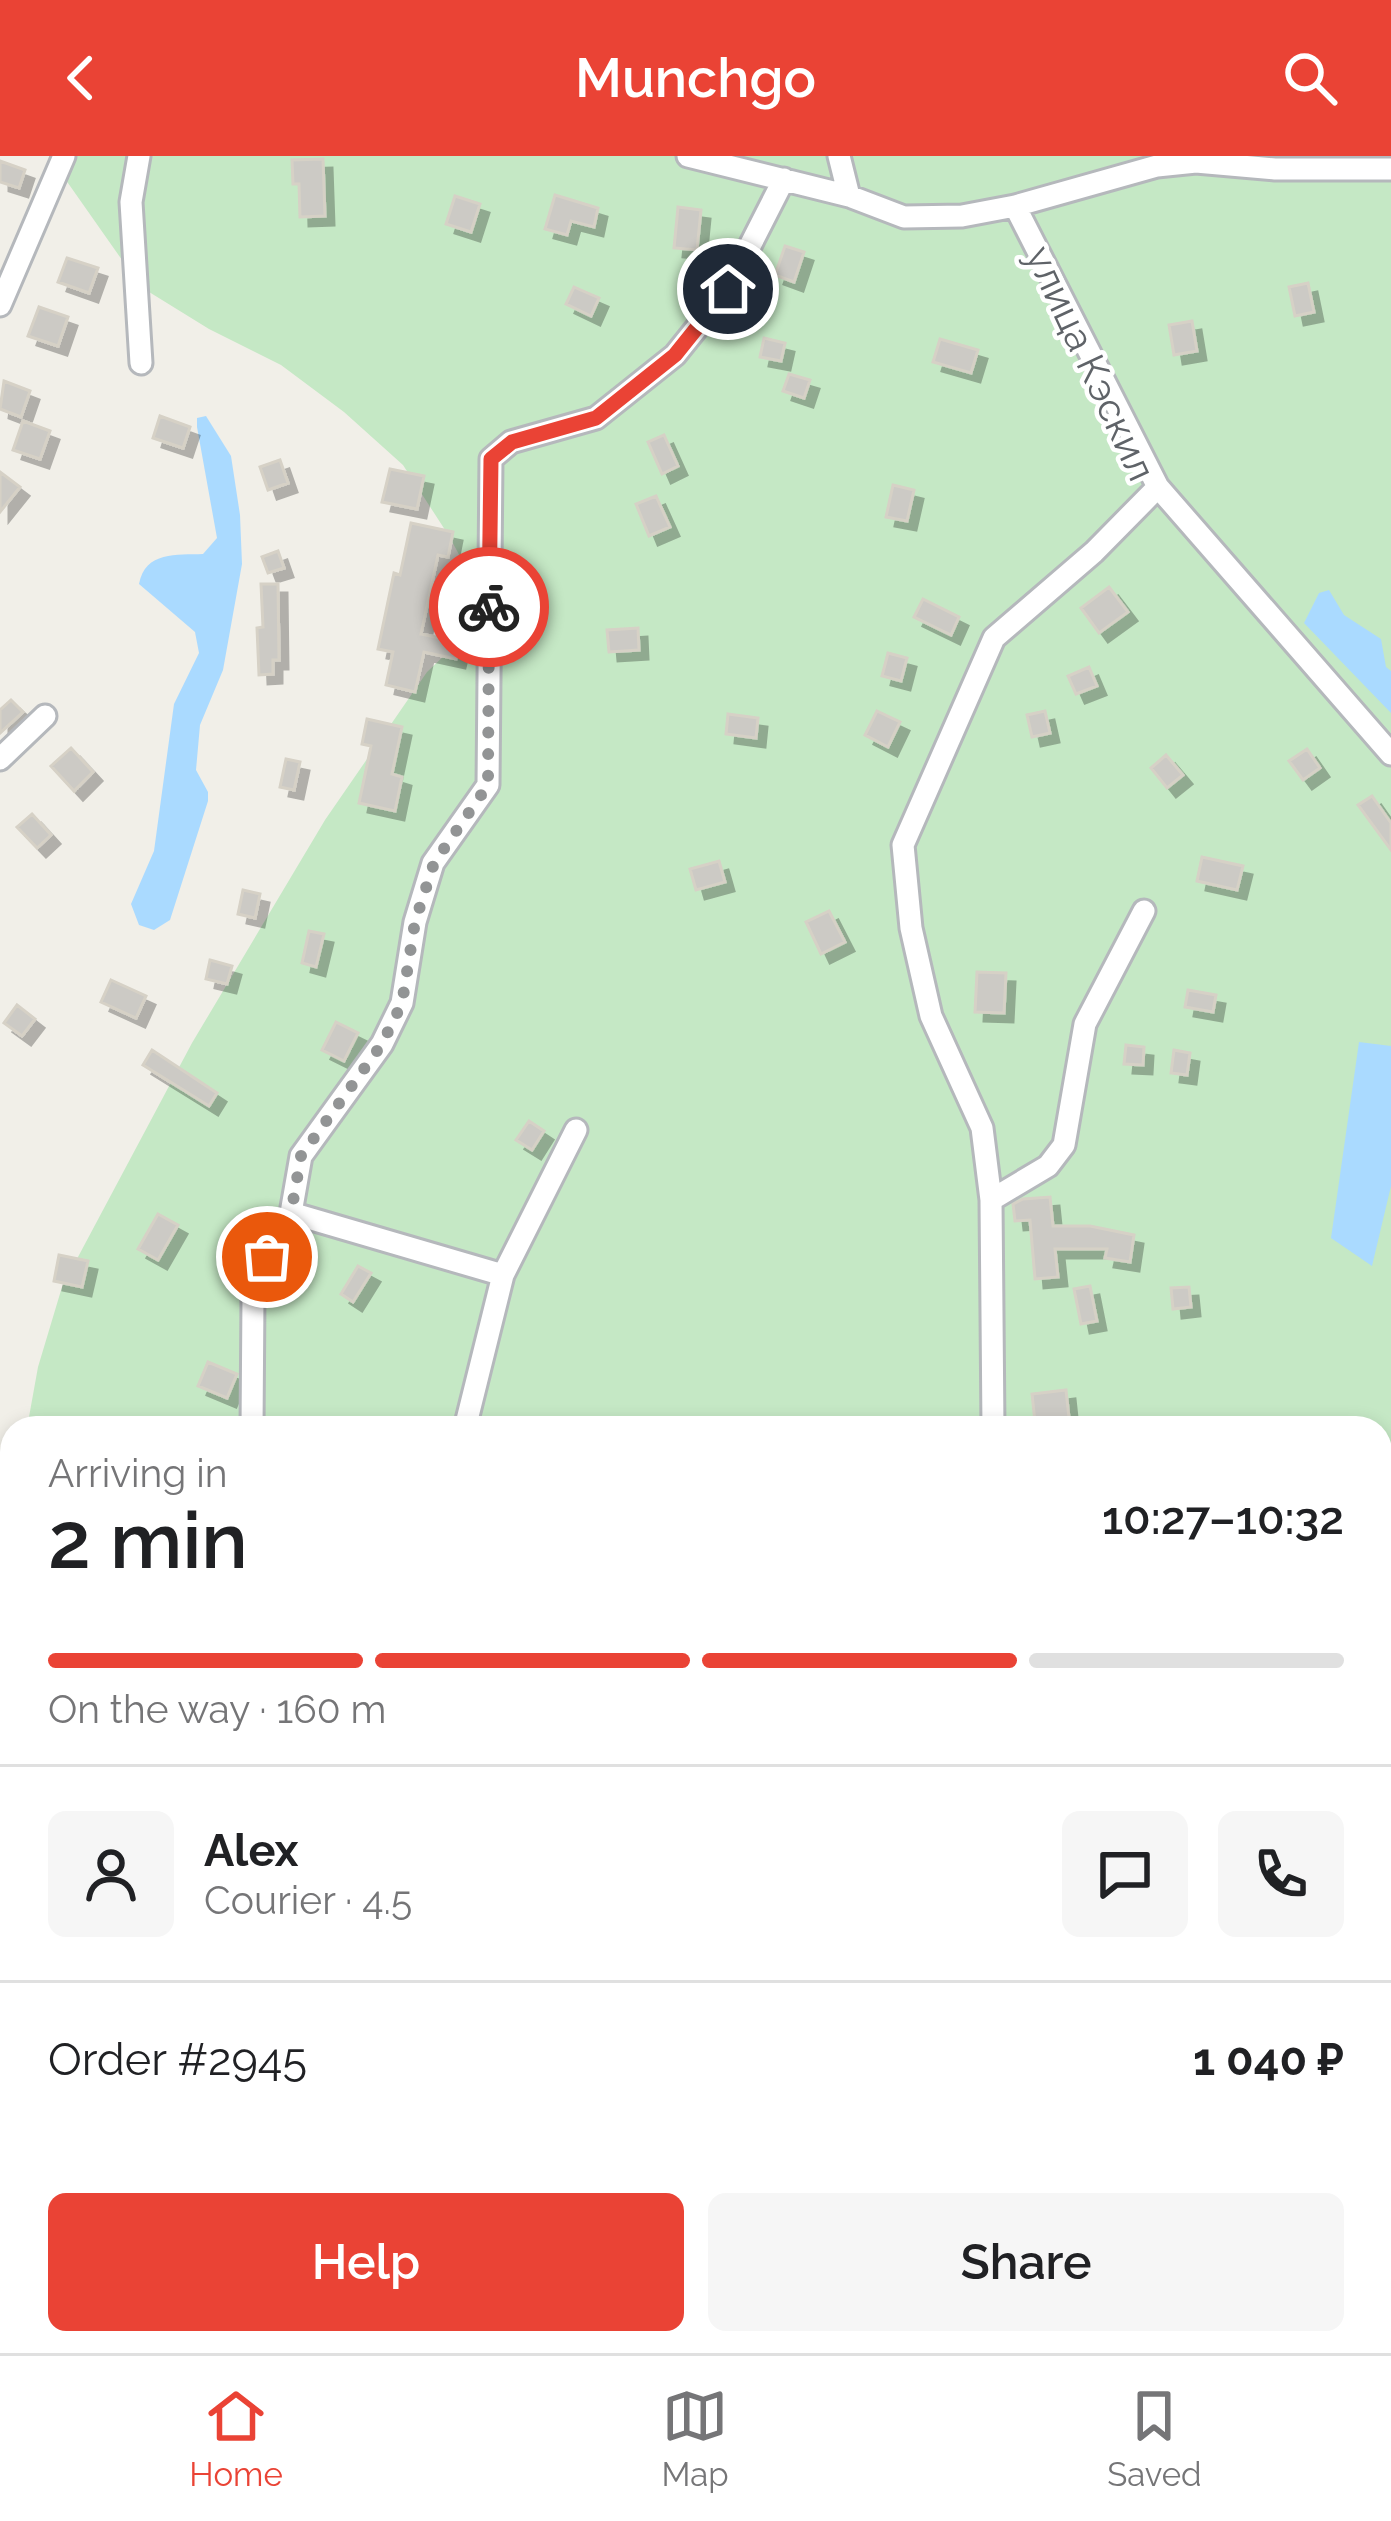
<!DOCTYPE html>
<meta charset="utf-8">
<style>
body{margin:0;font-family:Raleway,sans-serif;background:#f6f6f6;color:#202124;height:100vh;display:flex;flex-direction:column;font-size:45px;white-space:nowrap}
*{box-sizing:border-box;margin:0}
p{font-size:39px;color:#757577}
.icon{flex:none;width:66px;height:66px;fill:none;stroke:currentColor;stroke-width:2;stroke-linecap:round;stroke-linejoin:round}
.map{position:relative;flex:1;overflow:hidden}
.drawer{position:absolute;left:0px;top:1260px;width:1392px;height:939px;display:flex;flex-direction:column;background:#fff;border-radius:36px 36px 0 0;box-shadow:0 6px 18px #0003}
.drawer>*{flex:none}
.pin{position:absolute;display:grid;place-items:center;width:102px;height:102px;color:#fff;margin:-51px;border:6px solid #fff;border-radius:50%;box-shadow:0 3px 12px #0007}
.courier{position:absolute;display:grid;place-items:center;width:120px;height:120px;margin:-60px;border:9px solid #ea4335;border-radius:50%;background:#fff;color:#222;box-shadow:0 3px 15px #0007}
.headline em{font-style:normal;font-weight:600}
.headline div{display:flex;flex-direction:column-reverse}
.headline{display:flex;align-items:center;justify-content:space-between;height:204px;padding:0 48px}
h1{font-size:78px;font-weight:600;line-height:90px}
.bar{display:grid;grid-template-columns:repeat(4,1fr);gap:18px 12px;align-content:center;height:144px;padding:0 48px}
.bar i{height:15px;border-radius:9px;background:#e0e0e0}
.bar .on{background:#ea4335}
.bar p{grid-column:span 4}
.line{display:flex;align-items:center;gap:30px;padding:0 48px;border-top:3px solid #e0e0e0}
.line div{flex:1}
.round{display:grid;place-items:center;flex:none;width:126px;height:126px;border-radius:18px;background:#f6f6f6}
.cta{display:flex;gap:24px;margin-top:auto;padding:24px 48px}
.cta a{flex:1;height:138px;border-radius:18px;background:#ea4335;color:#fff;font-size:48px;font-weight:600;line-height:138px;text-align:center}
.cta a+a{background:#f6f6f6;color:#202124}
header{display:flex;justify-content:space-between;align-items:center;height:156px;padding:0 48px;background:#ea4335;color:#fff;font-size:54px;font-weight:600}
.tabs{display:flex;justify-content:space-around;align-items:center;height:168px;border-top:3px solid #e0e0e0;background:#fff;font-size:33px;color:#757577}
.tabs a{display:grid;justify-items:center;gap:6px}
.tabs .on{color:#ea4335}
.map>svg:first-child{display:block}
.green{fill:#c5e8c5}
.water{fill:#aadaff}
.building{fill:#cccac5;stroke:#d6d1c6;stroke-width:3;filter:url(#shadow)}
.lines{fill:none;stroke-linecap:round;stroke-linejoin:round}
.minor-casing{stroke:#b5b8bc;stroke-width:27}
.minor{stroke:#fff;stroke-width:21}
.done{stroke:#929495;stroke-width:12;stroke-dasharray:0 21.6}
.route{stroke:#ea4335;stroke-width:15}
.labels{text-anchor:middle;stroke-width:9;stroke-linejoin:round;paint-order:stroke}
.street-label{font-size:39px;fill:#5f6368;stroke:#fff}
</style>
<header><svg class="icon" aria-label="back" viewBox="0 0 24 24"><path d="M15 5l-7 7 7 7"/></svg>Munchgo<svg class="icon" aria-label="search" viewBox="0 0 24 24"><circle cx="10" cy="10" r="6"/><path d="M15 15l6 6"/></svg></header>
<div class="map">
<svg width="1391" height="2197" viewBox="0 0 1391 2197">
<defs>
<filter id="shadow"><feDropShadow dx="9" dy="9" stdDeviation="0" flood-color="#0004"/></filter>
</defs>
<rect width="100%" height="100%" fill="#f1efe8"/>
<path class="green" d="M49 0H1391V2197H169L167 2187H1380V1272H27L38 1211 62 1131 192 887 325 664 427 516 490 456 449 380 403 309 344 256 281 209 209 173 141 131Z"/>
<path class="water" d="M206 260 231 300 240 359 242 408 223 514 200 569 196 614 208 636V645L170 764 154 774 139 769 131 748 154 695 174 548 199 497 195 476 139 428C145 395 177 399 203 398L217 382 197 271V262Z
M1329 434 1344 459 1381 483 1386 511 1391 515V557L1304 467 1319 437Z
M1359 886 1391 890V1030L1372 1110 1331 1082Z"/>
<path class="building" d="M323 3 325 60 300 61 299 28H293L292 4Z
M0 5 25 14 19 32 0 26Z
M555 39 598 52 594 71 571 65 567 79 545 73Z
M455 40 480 48 471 76 446 68Z
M678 51 701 54 697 94 674 92Z
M785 90 804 96 794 126 775 119Z
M67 102 98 112 89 137 58 126Z
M1308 127 1314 156 1295 160 1289 131Z
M574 131 599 142 591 160 566 148Z
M39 151 68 161 58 190 28 180Z
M1192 165 1197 195 1174 199 1169 169Z
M764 182 785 187 781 205 760 201Z
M940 183 978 194 971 217 933 206Z
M789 218 810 224 804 242 783 235Z
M4 225 30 235 21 261 0 253Z
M160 260 190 271 183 292 153 282Z
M23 265 50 275 40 303 13 294Z
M664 279 678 310 662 318 648 286Z
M280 304 288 327 268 334 260 311Z
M390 313 424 320 417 353 382 346Z
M0 316 20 331 0 356Z
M893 329 914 334 907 365 886 361Z
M656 340 670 371 649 380 636 348Z
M411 367 453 376 448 401 438 399 421 478 460 486 456 503 424 496 415 536 386 529 393 496 378 493 394 417 400 419Z
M278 395 284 412 268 417 262 401Z
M261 428H278L279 504H273V518L259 519 257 472 263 471Z
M1109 431 1128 456 1099 477 1081 452Z
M923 443 959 461 951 479 914 461Z
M638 472 639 494 609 496 607 474Z
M888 497 907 502 901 525 882 520Z
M1089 511 1097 530 1076 538 1068 520Z
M11 544 23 556 0 577V554Z
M877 555 900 566 888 591 865 579Z
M1045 555 1050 577 1032 581 1027 559Z
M728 558 758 562 756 582 726 578Z
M367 563 402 571 392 618 402 621 395 655 359 647 371 590 362 588Z
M71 592 93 616 74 635 51 610Z
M1307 593 1320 612 1303 624 1289 605Z
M1166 599 1183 619 1167 632 1151 612Z
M286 603 300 606 294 634 280 631Z
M1372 640 1391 667V694L1358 649Z
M32 658 51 679 37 692 17 671Z
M1202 701 1243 710 1237 734 1197 725Z
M719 705 725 726 696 734 690 713Z
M243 734 260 738 255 762 238 758Z
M829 755 845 786 821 798 806 766Z
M309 775 324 778 316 811 302 807Z
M210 804 232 810 227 828 206 823Z
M977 816 1006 817 1004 857 975 856Z
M111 824 146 840 136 862 101 846Z
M1188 834 1216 839 1213 856 1185 851Z
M17 849 35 863 22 880 4 867Z
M336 866 358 877 344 905 322 894Z
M1126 889 1144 891 1143 909 1124 908Z
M152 894 217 937 209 950 143 909Z
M1174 894 1190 897 1187 919 1171 917Z
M529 965 544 975 532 994 516 984Z
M1050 1041 1053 1070H1090L1134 1079 1130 1106 1105 1102 1107 1093H1055L1058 1121 1035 1123 1030 1064 1015 1065 1013 1048 1023 1043Z
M158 1058 178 1069 158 1104 138 1093Z
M59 1099 88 1105 82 1131 54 1125Z
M358 1110 371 1117 353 1146 341 1138Z
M1090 1130 1097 1165 1081 1168 1074 1133Z
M1189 1131 1191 1151 1173 1153 1171 1132Z
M208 1206 237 1218 227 1242 198 1230Z
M1066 1234 1069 1262 1035 1266 1032 1238Z"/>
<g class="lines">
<g class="minor-casing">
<path id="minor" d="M139 0 131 46 141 207
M688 0 849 40 904 61 962 60 1015 50 1157 10 1196 6 1275 13H1391
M839 0 849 40
M0 149 64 0
M1158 331 1391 598
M0 603 45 560
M991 1044 1048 1010 1064 989 1085 868 1144 755
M291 1057 503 1119 465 1272
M503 1119 576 974
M252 1272 253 1141 267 1101 291 1057 301 1000 382 888 402 847 415 766 433 707 488 629 491 303 511 286 596 262 675 199 728 133 784 23
M993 1272 991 1044 982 972 931 860 911 772 903 689 994 482 1094 396 1158 331 1015 50
M1380 1543 1391 1541
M0 1605 12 1618
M0 1717 12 1699
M1380 2019H1391
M532 2187 541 2197
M1046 2187 1049 2197"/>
</g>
<use href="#minor" class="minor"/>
</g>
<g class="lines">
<path class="done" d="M267 1101 291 1057 301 1000 382 888 402 847 415 766 434 707 488 629 489 451"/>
<path class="route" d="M489 451 491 303 512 286 596 262 675 199 728 133"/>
</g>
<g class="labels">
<g class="street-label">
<text transform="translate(1091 207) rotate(65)" y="14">улица Кэскил</text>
</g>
</g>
</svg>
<div class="pin" style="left:267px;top:1101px;background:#ea580c"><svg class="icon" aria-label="bag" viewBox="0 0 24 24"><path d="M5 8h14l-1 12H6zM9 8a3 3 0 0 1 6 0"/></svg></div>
<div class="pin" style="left:728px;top:133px;background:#1f2937"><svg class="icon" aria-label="home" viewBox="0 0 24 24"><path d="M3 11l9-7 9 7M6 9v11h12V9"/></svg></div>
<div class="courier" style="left:489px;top:451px"><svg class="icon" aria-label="bike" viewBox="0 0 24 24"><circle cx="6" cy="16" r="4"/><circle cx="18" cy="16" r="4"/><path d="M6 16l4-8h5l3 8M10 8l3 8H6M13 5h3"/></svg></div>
<section class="drawer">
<div class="headline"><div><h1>2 min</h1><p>Arriving in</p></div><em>10:27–10:32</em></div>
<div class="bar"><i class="on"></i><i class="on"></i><i class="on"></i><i></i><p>On the way · 160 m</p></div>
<div class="line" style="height:216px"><a class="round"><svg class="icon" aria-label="person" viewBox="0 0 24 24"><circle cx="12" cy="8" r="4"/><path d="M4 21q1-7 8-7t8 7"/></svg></a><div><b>Alex</b><p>Courier · 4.5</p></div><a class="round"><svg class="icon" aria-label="chat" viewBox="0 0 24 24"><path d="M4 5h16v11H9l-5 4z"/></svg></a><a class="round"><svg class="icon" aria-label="phone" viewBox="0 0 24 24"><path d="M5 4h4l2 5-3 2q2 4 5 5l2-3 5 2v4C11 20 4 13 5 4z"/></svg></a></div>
<div class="line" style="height:156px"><div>Order #2945</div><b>1 040 ₽</b></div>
<div class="cta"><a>Help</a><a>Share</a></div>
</section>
</div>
<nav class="tabs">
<a class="on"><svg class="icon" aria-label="home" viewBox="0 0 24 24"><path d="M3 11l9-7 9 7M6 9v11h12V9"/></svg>Home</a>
<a><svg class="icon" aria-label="map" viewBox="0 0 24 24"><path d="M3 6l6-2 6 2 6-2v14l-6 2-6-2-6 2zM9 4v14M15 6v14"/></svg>Map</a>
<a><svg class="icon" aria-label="saved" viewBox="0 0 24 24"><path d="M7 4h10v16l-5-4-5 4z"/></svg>Saved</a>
</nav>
